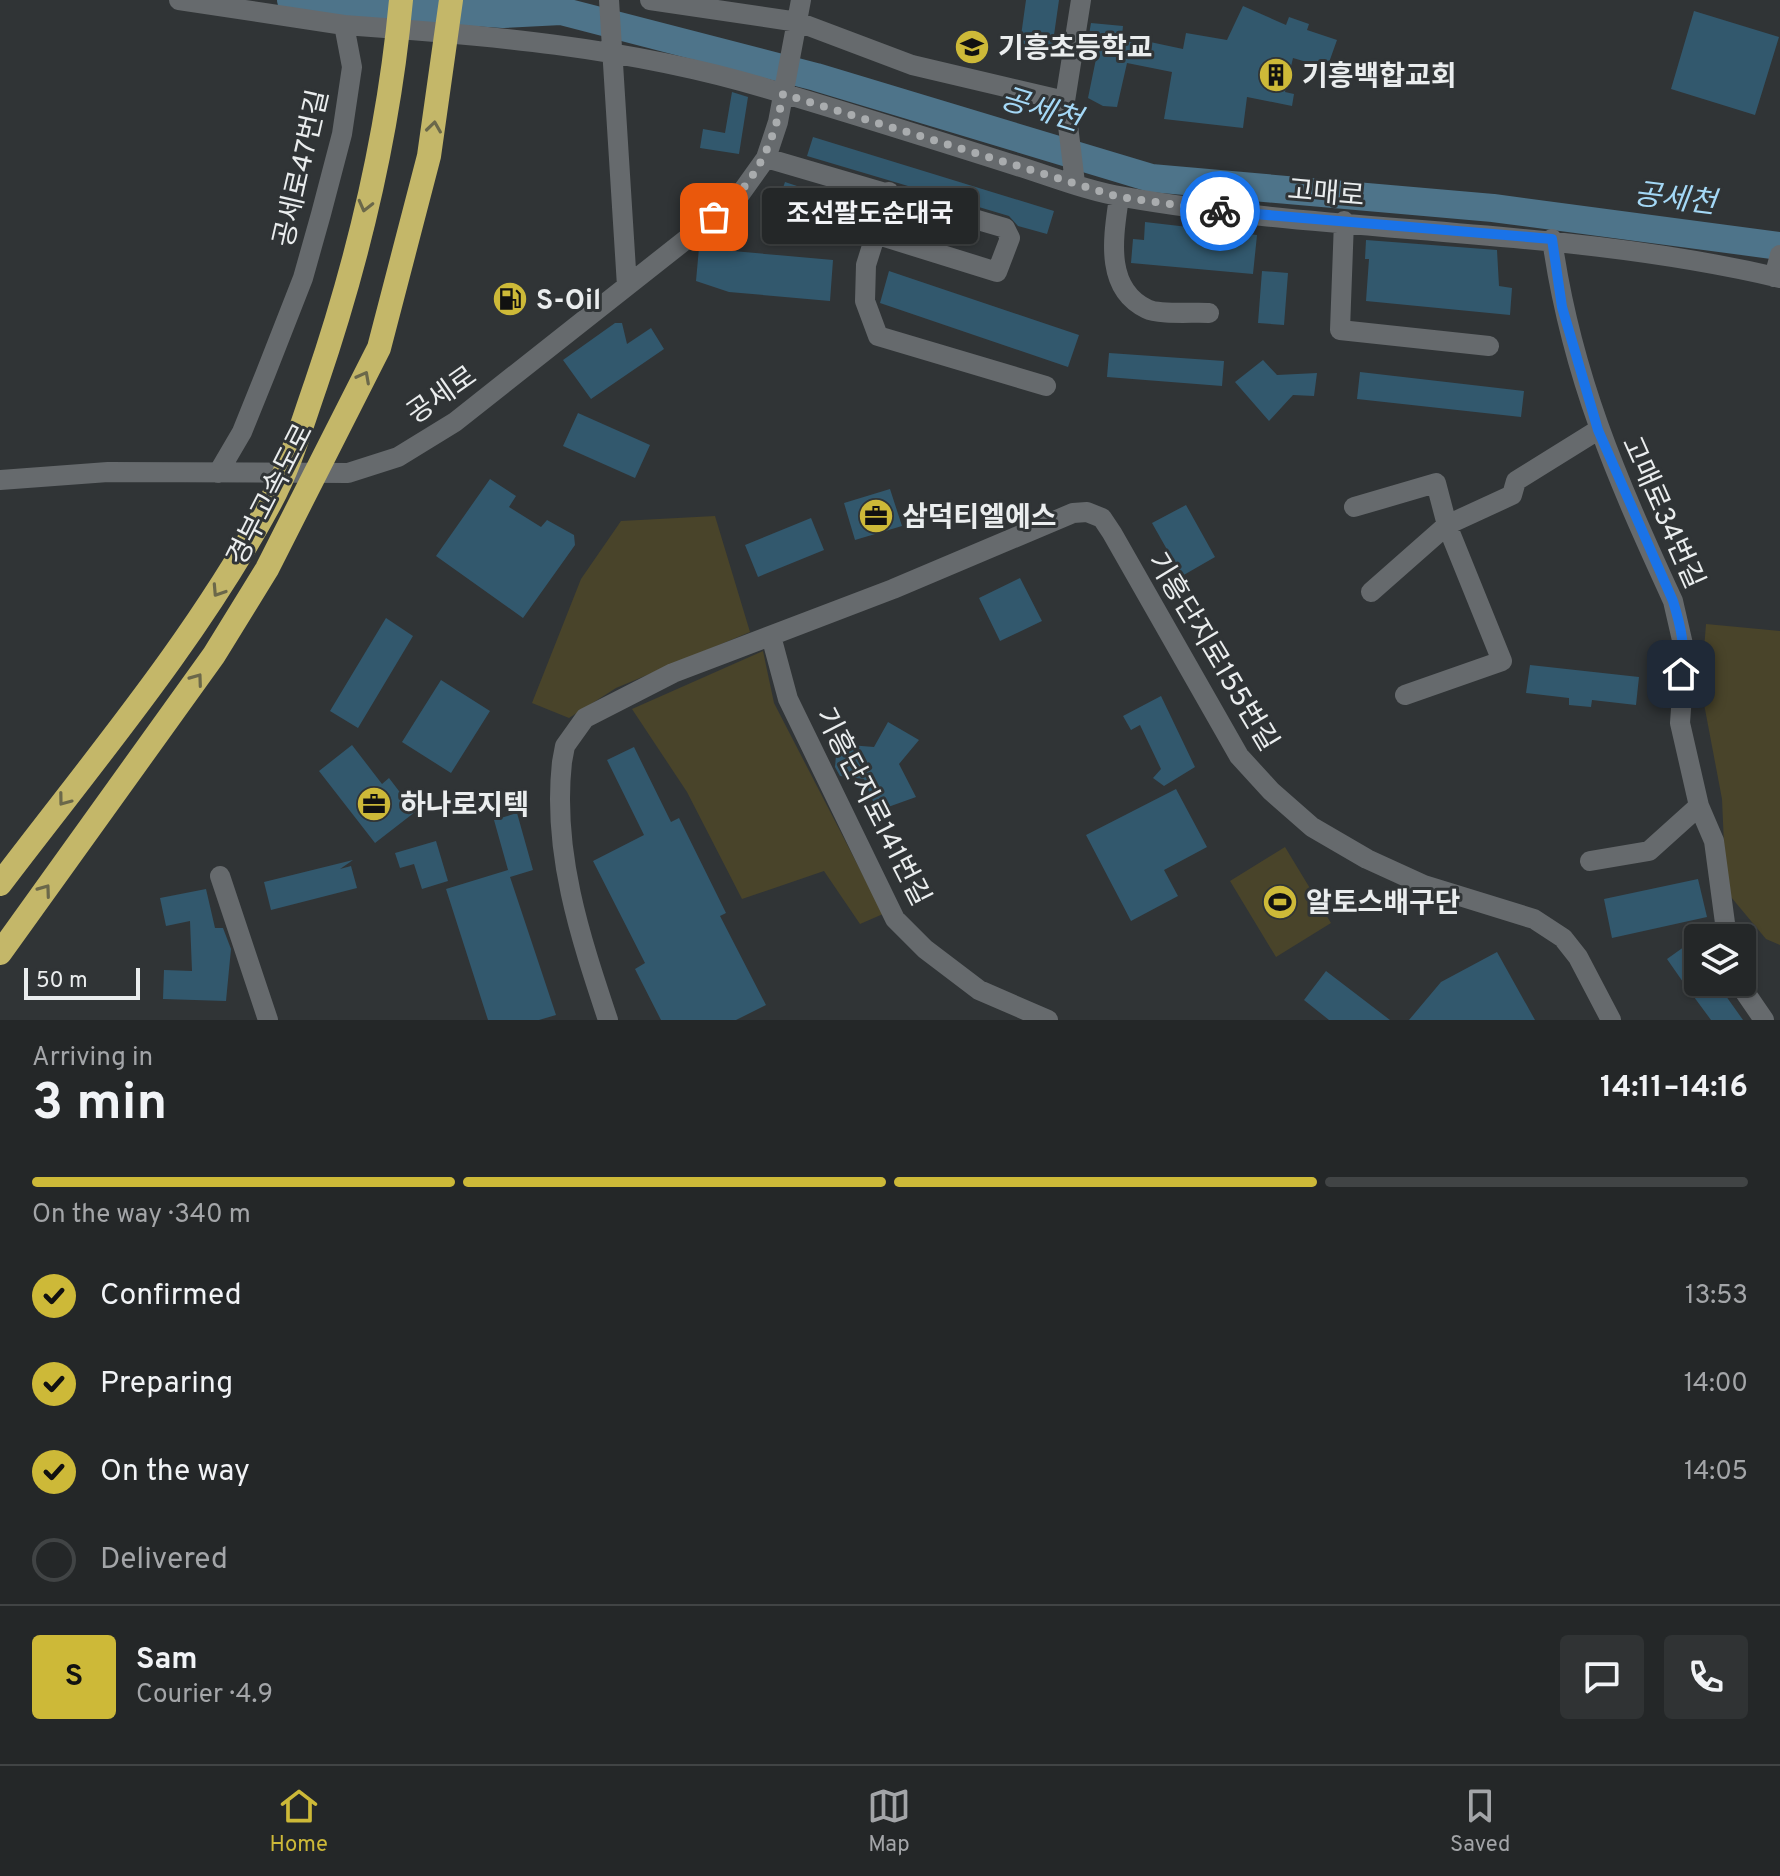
<!DOCTYPE html>
<meta charset="utf-8">
<style>
body{margin:0;font-family:Overpass,"Noto Sans KR",sans-serif;background:#303334;color:#f1f3f6;height:100vh;display:flex;flex-direction:column;font-size:30px;white-space:nowrap}
*{box-sizing:border-box;margin:0}
p{font-size:26px;color:#a3a5a8}
.icon{flex:none;width:44px;height:44px;fill:none;stroke:currentColor;stroke-width:2;stroke-linecap:round;stroke-linejoin:round}
.map{position:relative;height:1020px;overflow:hidden}
.side{display:flex;flex-direction:column;background:#242728;flex:1}
.side>*{flex:none}
.tools{position:absolute;left:1684px;top:924px;display:grid;gap:16px}
.tools a{display:grid;place-items:center;width:72px;height:72px;border-radius:8px;background:#242728;box-shadow:0 2px 6px #0004,0 0 0 2px #414445;font-size:40px}
.scale{position:absolute;left:24px;bottom:20px;width:116px;box-sizing:border-box;padding-left:8px;border:4px solid #eaedee;border-top:0;font-size:22px;line-height:28px;white-space:nowrap;color:#eaedee;-webkit-text-stroke:6px #303436;paint-order:stroke}
.pin{position:absolute;display:grid;place-items:center;width:68px;height:68px;color:#fff;margin:-34px;border-radius:16px;box-shadow:0 4px 12px #0006}
.courier{position:absolute;display:grid;place-items:center;width:80px;height:80px;margin:-40px;border:6px solid #1a73e8;border-radius:50%;background:#fff;color:#222;box-shadow:0 2px 10px #0007}
.bubble{position:absolute;height:56px;border-radius:8px;background:#242728;box-shadow:0 2px 6px #0004,0 0 0 2px #414445;font-size:26px;font-weight:700;line-height:56px;text-align:center}
.headline em{font-style:normal;font-weight:700}
.headline div{display:flex;flex-direction:column-reverse}
.headline{display:flex;align-items:center;justify-content:space-between;height:136px;padding:0 32px}
h1{font-size:52px;font-weight:700;line-height:60px}
.bar{display:grid;grid-template-columns:repeat(4,1fr);gap:12px 8px;align-content:center;height:96px;padding:0 32px}
.bar i{height:10px;border-radius:6px;background:#414445}
.bar .active{background:#cdb938}
.bar p{grid-column:span 4}
.line{display:flex;align-items:center;gap:20px;padding:0 32px;border-top:2px solid #414445}
.line div{flex:1}
.round{display:grid;place-items:center;flex:none;width:84px;height:84px;border-radius:8px;background:#303334}
ol{padding:0 32px;list-style:none}
li{display:flex;align-items:center;gap:24px;height:88px}
li p{margin-inline-start:auto}
li .icon{padding:8px;border-radius:50%;background:#cdb938;color:#111;stroke-width:4}
li:last-child{color:#a3a5a8}
li i{width:44px;height:44px;border:4px solid #414445;border-radius:50%}
.tabs{display:flex;justify-content:space-around;align-items:center;height:112px;border-top:2px solid #414445;background:#242728;font-size:22px;color:#a3a5a8}
.tabs a{display:grid;justify-items:center;gap:4px}
.tabs .active{color:#cdb938}
.map>svg:first-child{display:block}
.green{fill:#49442a}
.lines{fill:none;stroke-linecap:round;stroke-linejoin:round}
.river{stroke:#4e748a;stroke-width:28}
.building{fill:#32586d}
.minor{stroke:#666a6d;stroke-width:20}
.highway{stroke:#c4b769;stroke-width:24}
.oneway{stroke:#6b684a}
.done{stroke:#a9acae;stroke-width:8;stroke-dasharray:0 14.4}
.route{stroke:#1a73e8;stroke-width:10}
.labels{text-anchor:middle;stroke-width:6;stroke-linejoin:round;paint-order:stroke}
.poi-label{font-size:28px;font-weight:bold;fill:#eaedee;stroke:#303436;text-anchor:start}
.street-label{font-size:28px;fill:#eaedee;stroke:#303436}
.water-label{font-size:30px;font-style:italic;fill:#a4d8f6;stroke:#303436}
</style>
<div class="map">
<svg width="1780" height="1020" viewBox="0 0 1780 1020">
<rect width="100%" height="100%" fill="#303436"/>
<path class="green" d="M715 516 750 632 616 688 569 718 532 703 581 579 621 521Z
M1706 624 1780 631V945L1766 939 1726 891 1722 799 1701 688Z
M763 651 774 703 883 914 860 924 824 871 742 899 687 792 632 709Z
M1285 847 1331 923 1276 957 1230 881Z"/>
<g class="lines">
<path class="river" d="M291 0 503 14 561 11 816 77 1151 178 1493 208 1780 246"/>
</g>
<path class="building" d="M1026 0H1059L1052 49 1020 43Z
M1243 6 1286 25 1289 17 1309 24 1307 30 1337 40 1327 68 1293 58 1285 92 1294 94 1292 106 1247 97 1243 128 1164 119 1172 72 1127 63 1117 107 1103 106 1088 98 1097 54 1086 52 1091 23 1123 26 1122 36 1183 49 1186 33 1227 40Z
M1694 11 1779 37 1755 115 1671 89Z
M732 92 748 97 739 154 700 148 703 129 725 133Z
M813 137 1054 211 1047 234 1018 226 1009 216 807 156Z
M785 182 842 201 830 236 773 217Z
M1145 222 1257 235 1253 274 1131 263 1133 239 1144 240Z
M1366 240 1497 250 1499 286 1512 288 1510 315 1366 301 1369 259H1365Z
M699 248 833 260 830 301 729 292 696 281Z
M889 271 1079 335 1068 367 880 303Z
M1262 271 1288 273 1284 325 1258 323Z
M615 323H622L627 344 651 328 664 349 591 399 563 360Z
M1109 353 1224 361 1222 386 1107 377Z
M1263 360 1277 375 1317 373 1314 396 1293 395 1269 421 1235 382Z
M1360 372 1524 391 1521 417 1357 399Z
M578 413 650 445 635 478 563 446Z
M490 479 516 496 509 507 541 527 547 520 574 535 575 545 523 618 436 556Z
M890 489 902 526 855 540 844 503Z
M1186 505 1215 557 1182 576 1152 523Z
M811 518 824 550 758 577 745 545Z
M1020 578 1042 621 1000 641 979 598Z
M386 618 413 636 358 728 330 711Z
M1530 665 1639 677 1636 705 1592 700 1591 707 1569 705V698L1526 693Z
M441 680 490 711 451 773 402 742Z
M1161 696 1195 767 1164 786 1153 778 1161 769 1140 725 1131 730 1123 716Z
M888 722 919 740 899 764 916 797 877 811 864 779 840 776 835 767 837 744 874 747Z
M352 745 382 784 389 778 415 812 375 843 319 771Z
M634 747 671 822 679 818 726 913 720 916 766 1005 736 1020H661L635 969 645 963 593 861 644 835 607 760Z
M1176 789 1207 847 1164 870 1178 896 1131 921 1086 835Z
M517 813 533 870 510 877 556 1015 539 1020H488L446 889 508 870 510 877 494 820Z
M436 841 448 881 422 889 414 864 400 868 395 853Z
M353 860 340 869 351 866 357 888 271 910 264 882Z
M1698 879 1707 917 1612 938 1604 899Z
M206 889 215 928H223L231 949 226 1001 163 999 164 970 192 971 190 921 166 926 160 898Z
M1688 944 1698 957V982H1716L1743 1020H1711L1683 982 1667 959Z
M1497 952 1535 1020H1409L1441 982Z
M1326 971 1390 1020H1329L1304 1000Z"/>
<g class="lines">
<path class="minor" d="M179 0 344 25 352 67 342 134 321 214 303 278 265 375 242 432 218 473
M609 0 627 286
M650 0 798 22 912 65 1065 101 1081 0
M344 25C485 35 628 47 765 88 847 112 929 138 1011 164 1048 175 1086 191 1124 197 1341 235 1564 227 1780 278
M1065 101 1075 183
M766 158 1005 228 1010 238 997 272 875 234
M889 192 866 265 865 301 878 336 1046 386
M1119 197C1114 234 1103 288 1147 309 1158 315 1195 312 1209 313
M1344 221 1340 330 1489 346
M1552 239C1571 375 1617 479 1673 601L1685 653 1680 723 1699 806 1714 841 1727 938
M1774 277 1780 255
M0 480 108 472 348 473 398 457 455 422 736 200 766 158 778 122 801 0
M1354 507 1436 483 1447 525 1512 495 1516 481 1598 430
M1371 592 1447 525 1502 661 1405 695
M771 636 788 699 895 919 925 949 979 990 1048 1020
M1590 861 1649 851 1699 806
M220 876 268 1020
M1738 982 1764 1020
M608 1020C580 936 552 852 562 762L565 746 585 718 673 673 893 589 1073 513 1087 512 1102 518 1112 533 1239 756 1271 791 1312 827 1367 859 1424 885 1534 919 1563 938 1578 957 1611 1020"/>
<path class="highway" d="M0 884C94 760 196 640 270 503 290 466 302 424 316 384 358 261 389 130 401 0
M0 953 214 655 267 569 379 348 429 156 451 0"/>
</g>
<defs><path id="oneway-chevron" d="M-2-3.5L2.5 0L-2 3.5" fill="none" stroke-width="1.6" stroke-linecap="round" stroke-linejoin="round" transform="scale(2)"/></defs>
<g class="oneway">
<use href="#oneway-chevron" transform="translate(434 127) rotate(-82)"/>
<use href="#oneway-chevron" transform="translate(365 206) rotate(104)"/>
<use href="#oneway-chevron" transform="translate(364 377) rotate(-62)"/>
<use href="#oneway-chevron" transform="translate(218 591) rotate(123)"/>
<use href="#oneway-chevron" transform="translate(197 679) rotate(-54)"/>
<use href="#oneway-chevron" transform="translate(64 800) rotate(127)"/>
<use href="#oneway-chevron" transform="translate(45 890) rotate(-54)"/>
</g>
<g class="lines">
<path class="done" d="M714 217C755 184 774 145 783 94L1119 197 1220 211"/>
<path class="route" d="M1220 211 1552 239 1562 307 1598 430 1673 601C1681 627 1686 648 1681 674"/>
</g>
<defs>
<g id="school-disc" transform="scale(1.8)"><circle r="9.5" fill="#cdb938" stroke="#303436"/><path d="M0-5L7-2L0 1L-7-2ZM-4 1L0 2.5L4 1V4Q0 6-4 4Z" fill="#111"/></g>
<g id="building-disc" transform="scale(1.8)"><circle r="9.5" fill="#cdb938" stroke="#303436"/><path d="M-4-6H4V6H1V3H-1V6H-4ZM-2.5-4.3h1.7v1.8h-1.7ZM.8-4.3h1.7v1.8H.8ZM-2.5-1h1.7V.8h-1.7ZM.8-1h1.7V.8H.8Z" fill="#111"/></g>
<g id="fuel-disc" transform="scale(1.8)"><circle r="9.5" fill="#cdb938" stroke="#303436"/><path d="M-5.5-6h7V0h2V4h1.3V-2.5L3-4.5l.8-.8L6-3V5H2.5V1h-1V6h-7ZM-4.2-4.7v3.2H.2V-4.7Z" fill="#111"/></g>
<g id="office-disc" transform="scale(1.8)"><circle r="9.5" fill="#cdb938" stroke="#303436"/><path d="M-6-3h4V-5.5h4V-3h4V5H-6ZM-1-4.5V-3h2v-1.5ZM-6 0V1H6V0Z" fill="#111"/></g>
<g id="stadium-disc" transform="scale(1.8)"><circle r="9.5" fill="#cdb938" stroke="#303436"/><path d="M0-5a6.5 5 0 1 0 0 10a6.5 5 0 1 0 0-10ZM-3.5-1.8h7v3.6h-7Z" fill="#111"/></g>
</defs>
<g fill-rule="evenodd">
<use href="#school-disc" x="972" y="47"/>
<use href="#building-disc" x="1276" y="75"/>
<use href="#fuel-disc" x="510" y="299"/>
<use href="#office-disc" x="876" y="516"/>
<use href="#office-disc" x="374" y="804"/>
<use href="#stadium-disc" x="1280" y="902"/>
</g>
<g class="labels">
<g class="poi-label">
<text x="998" y="57">기흥초등학교</text>
<text x="1302" y="85">기흥백합교회</text>
<text x="536" y="309">S-Oil</text>
<text x="902" y="526">삼덕티엘에스</text>
<text x="400" y="814">하나로지텍</text>
<text x="1306" y="912">알토스배구단</text>
</g>
<g class="street-label">
<text transform="translate(300 168) rotate(-77)" y="10">공세로47번길</text>
<text transform="translate(1326 192) rotate(5)" y="10">고매로</text>
<text transform="translate(441 394) rotate(-35)" y="10">공세로</text>
<text transform="translate(269 494) rotate(-63)" y="10">경부고속도로</text>
<text transform="translate(1664 512) rotate(66)" y="10">고매로34번길</text>
<text transform="translate(1214 651) rotate(59)" y="10">기흥단지로155번길</text>
<text transform="translate(874 806) rotate(63)" y="10">기흥단지로141번길</text>
</g>
<g class="water-label">
<text transform="translate(1041 109) rotate(17)" y="10">공세천</text>
<text transform="translate(1675 198) rotate(7)" y="10">공세천</text>
</g>
</g>
</svg>
<div class="tools">
<a><svg class="icon" aria-label="layers" viewBox="0 0 24 24"><path d="M12 4l9 5-9 5-9-5zM3 14l9 5 9-5"/></svg></a>
</div>
<div class="scale">50 m</div>
<div class="pin" style="left:714px;top:217px;background:#ea580c"><svg class="icon" aria-label="bag" viewBox="0 0 24 24"><path d="M5 8h14l-1 12H6zM9 8a3 3 0 0 1 6 0"/></svg></div>
<div class="pin" style="left:1681px;top:674px;background:#1f2937"><svg class="icon" aria-label="home" viewBox="0 0 24 24"><path d="M3 11l9-7 9 7M6 9v11h12V9"/></svg></div>
<div class="courier" style="left:1220px;top:211px"><svg class="icon" aria-label="bike" viewBox="0 0 24 24"><circle cx="6" cy="16" r="4"/><circle cx="18" cy="16" r="4"/><path d="M6 16l4-8h5l3 8M10 8l3 8H6M13 5h3"/></svg></div>
<div class="bubble" style="left:762px;top:188px;width:216px">조선팔도순대국</div>
</div>
<section class="side">
<div class="headline"><div><h1>3 min</h1><p>Arriving in</p></div><em>14:11–14:16</em></div>
<div class="bar"><i class="active"></i><i class="active"></i><i class="active"></i><i></i><p>On the way · 340 m</p></div>
<ol>
<li><svg class="icon" aria-label="check" viewBox="0 0 24 24"><path d="M5 12l5 5 9-10"/></svg>Confirmed<p>13:53</p></li>
<li><svg class="icon" aria-label="check" viewBox="0 0 24 24"><path d="M5 12l5 5 9-10"/></svg>Preparing<p>14:00</p></li>
<li><svg class="icon" aria-label="check" viewBox="0 0 24 24"><path d="M5 12l5 5 9-10"/></svg>On the way<p>14:05</p></li>
<li><i></i>Delivered</li>
</ol>
<div class="line" style="height:144px"><b class="round" style="background:#cdb938;color:#111">S</b><div><b>Sam</b><p>Courier · 4.9</p></div><a class="round"><svg class="icon" aria-label="chat" viewBox="0 0 24 24"><path d="M4 5h16v11H9l-5 4z"/></svg></a><a class="round"><svg class="icon" aria-label="phone" viewBox="0 0 24 24"><path d="M5 4h4l2 5-3 2q2 4 5 5l2-3 5 2v4C11 20 4 13 5 4z"/></svg></a></div>
</section>
<nav class="tabs">
<a class="active"><svg class="icon" aria-label="home" viewBox="0 0 24 24"><path d="M3 11l9-7 9 7M6 9v11h12V9"/></svg>Home</a>
<a><svg class="icon" aria-label="map" viewBox="0 0 24 24"><path d="M3 6l6-2 6 2 6-2v14l-6 2-6-2-6 2zM9 4v14M15 6v14"/></svg>Map</a>
<a><svg class="icon" aria-label="saved" viewBox="0 0 24 24"><path d="M7 4h10v16l-5-4-5 4z"/></svg>Saved</a>
</nav>
